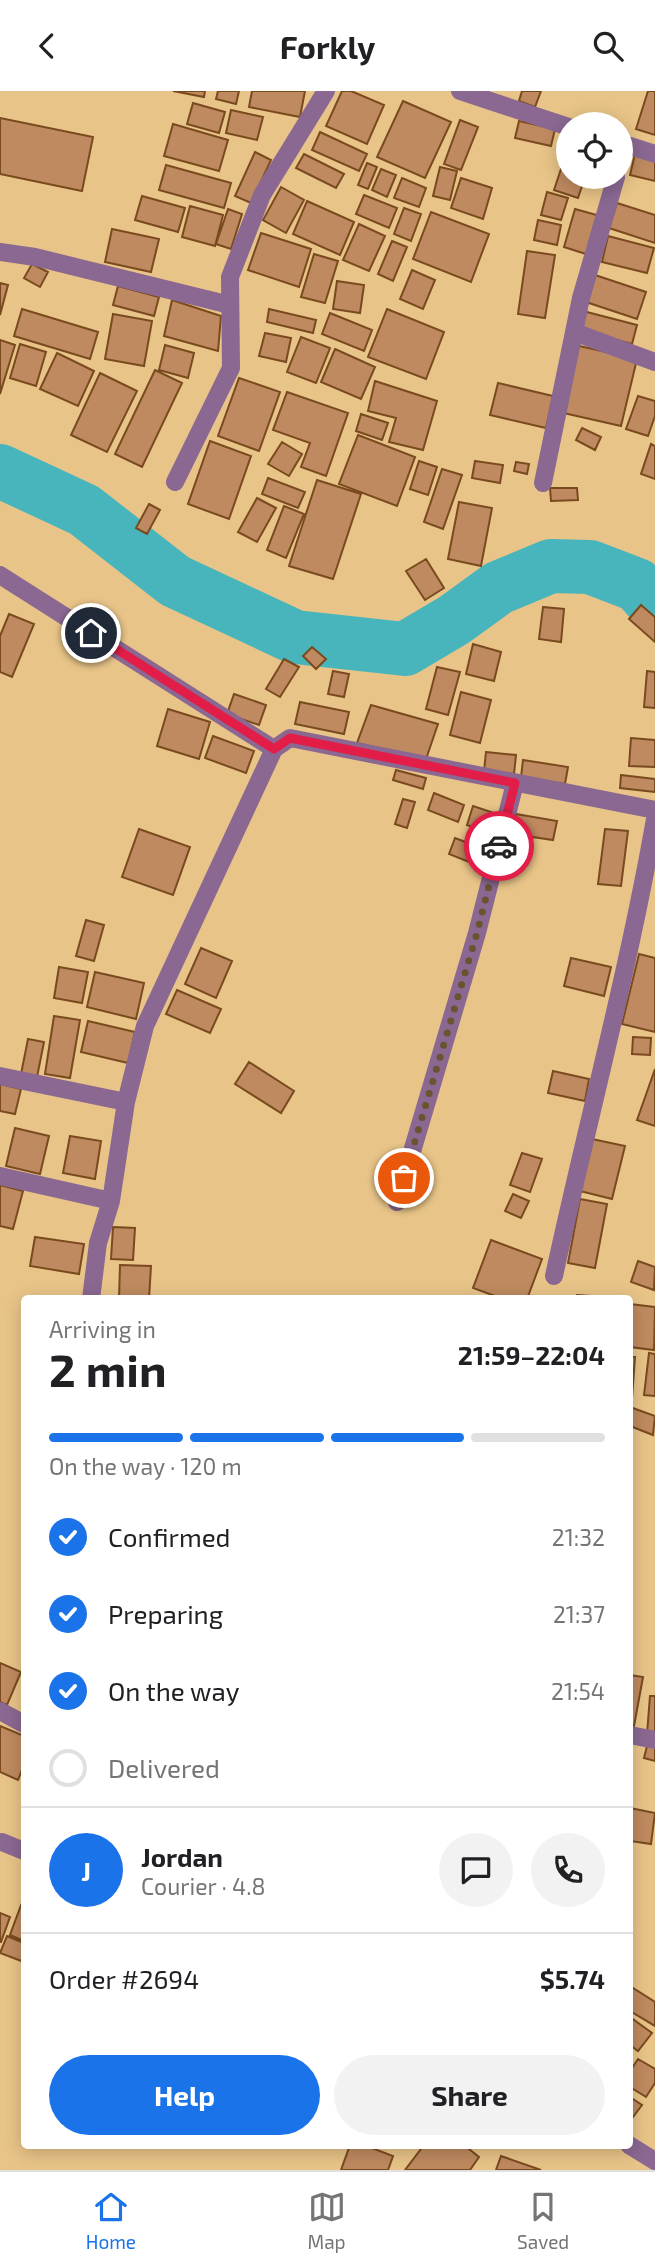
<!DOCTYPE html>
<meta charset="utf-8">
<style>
body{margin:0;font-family:"Exo 2",sans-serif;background:#f2f2f2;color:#202124;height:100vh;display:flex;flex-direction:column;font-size:26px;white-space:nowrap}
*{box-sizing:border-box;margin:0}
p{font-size:23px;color:#757577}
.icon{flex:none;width:38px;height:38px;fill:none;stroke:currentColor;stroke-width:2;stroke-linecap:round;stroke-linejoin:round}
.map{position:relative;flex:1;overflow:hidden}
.side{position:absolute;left:21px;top:1204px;width:612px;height:854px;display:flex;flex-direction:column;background:#fff;border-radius:7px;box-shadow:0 4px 18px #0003}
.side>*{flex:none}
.tools{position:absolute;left:556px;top:21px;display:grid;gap:14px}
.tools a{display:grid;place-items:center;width:77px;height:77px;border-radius:50%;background:#fff;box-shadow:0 4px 18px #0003;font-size:35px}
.pin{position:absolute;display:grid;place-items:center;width:60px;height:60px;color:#fff;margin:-30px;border:4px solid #fff;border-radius:50%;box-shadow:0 2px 7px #0007}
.courier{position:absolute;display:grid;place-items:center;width:70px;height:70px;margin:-35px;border:5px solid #e11d48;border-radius:50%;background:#fff;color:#222;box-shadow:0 2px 9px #0007}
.head em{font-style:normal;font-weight:700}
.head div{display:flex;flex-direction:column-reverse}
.head{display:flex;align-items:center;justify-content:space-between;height:119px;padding:0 28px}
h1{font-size:46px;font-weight:700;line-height:52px}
.bar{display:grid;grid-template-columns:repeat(4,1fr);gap:10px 7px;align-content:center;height:84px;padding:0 28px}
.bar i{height:9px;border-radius:5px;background:#e0e0e0}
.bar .on{background:#1a73e8}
.bar p{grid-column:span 4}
.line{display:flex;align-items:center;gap:18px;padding:0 28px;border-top:2px solid #e0e0e0}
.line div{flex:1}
.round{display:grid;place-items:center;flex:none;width:74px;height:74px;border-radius:37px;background:#f2f2f2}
ol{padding:0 28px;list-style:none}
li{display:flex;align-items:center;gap:21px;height:77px}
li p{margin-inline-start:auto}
li .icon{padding:7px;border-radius:50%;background:#1a73e8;color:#fff;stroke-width:4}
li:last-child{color:#757577}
li i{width:38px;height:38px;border:4px solid #e0e0e0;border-radius:50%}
.button{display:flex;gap:14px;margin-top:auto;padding:14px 28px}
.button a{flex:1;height:80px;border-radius:42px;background:#1a73e8;color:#fff;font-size:28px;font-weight:700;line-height:80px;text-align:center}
.button a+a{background:#f2f2f2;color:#202124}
header{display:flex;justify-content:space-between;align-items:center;height:91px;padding:0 28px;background:#fff;font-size:32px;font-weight:700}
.menu{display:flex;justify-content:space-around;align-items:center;height:98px;border-top:2px solid #e0e0e0;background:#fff;font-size:19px;color:#757577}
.menu a{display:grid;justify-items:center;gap:4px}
.menu .on{color:#1a73e8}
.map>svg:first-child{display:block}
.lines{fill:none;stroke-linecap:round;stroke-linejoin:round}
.river{stroke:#47b5bb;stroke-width:54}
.building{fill:#bf8a5f;stroke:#7a4a1f;stroke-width:2}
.minor{stroke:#8a6892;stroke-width:18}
.done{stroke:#695330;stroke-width:7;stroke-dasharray:0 12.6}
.route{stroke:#e11d48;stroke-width:9}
</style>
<header><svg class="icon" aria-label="back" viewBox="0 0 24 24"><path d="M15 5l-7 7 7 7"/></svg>Forkly<svg class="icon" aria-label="search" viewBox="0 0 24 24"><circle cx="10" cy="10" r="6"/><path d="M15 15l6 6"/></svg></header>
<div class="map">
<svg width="655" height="2079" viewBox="0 0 655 2079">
<rect width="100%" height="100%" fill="#e8c488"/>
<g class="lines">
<path class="river" d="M0 380 84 419 175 490 295 546 405 558 454 529 498 497 551 475 590 476 637 494 655 514"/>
</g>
<path class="building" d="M173 0H205L204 6Z
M218 0H239L236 13 216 8Z
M252 0H305L300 26 249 16Z
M342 0H351L384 14 367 53 326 35Z
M522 0H541L535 16 519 10Z
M648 0H655V44L636 38Z
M403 10 451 31 425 87 377 66Z
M193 12 225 21 219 42 187 33Z
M231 19 263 26 257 49 226 42Z
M0 27 93 46 82 100 0 83Z
M460 29 478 36 461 79 444 73Z
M519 30 555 38 551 55 515 47Z
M173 33 228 49 219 80 164 65Z
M320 41 367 63 359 80 312 59Z
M569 54V86H585L578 107 554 99Z
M255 61 271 69 251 112 235 105Z
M304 63 344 83 336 97 296 77Z
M635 63 655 68V90L630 84Z
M367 72 377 76 368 98 358 94Z
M166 74 231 92 224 117 159 99Z
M440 76 457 80 450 109 433 105Z
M381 78 396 84 387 106 372 99Z
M402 87 426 97 419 116 394 107Z
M461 87 492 97 483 128 451 117Z
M281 96 304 109 286 142 263 129Z
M547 101 568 107 561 129 541 124Z
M364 104 397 117 389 137 356 123Z
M142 105 185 117 178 141 135 129Z
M307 110 354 131 340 164 293 143Z
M617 112 655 124V152L609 137Z
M190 115 223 124 215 155 182 146Z
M404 117 421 123 411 150 394 143Z
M228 118 242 123 231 158 216 153Z
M575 118 600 125 589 164 564 156Z
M431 121 489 143 471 191 413 168Z
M538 129 561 134 557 154 534 149Z
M359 133 385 145 369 180 343 169Z
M112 138 159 148 151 181 105 171Z
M261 142 311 158 299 196 248 179Z
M608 145 654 157 647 182 602 171Z
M392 150 407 156 393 190 378 183Z
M527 160 555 164 545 227 518 223Z
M314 163 338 170 325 212 301 206Z
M32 173 48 181 40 196 24 187Z
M412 179 435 189 423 218 400 208Z
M595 184 646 201 637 228 586 211Z
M337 190 364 194 360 222 333 218Z
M0 192 8 194 0 224Z
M118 195 159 206 154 225 113 214Z
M172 209 221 225 218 260 164 245Z
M22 218 98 241 90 268 14 245Z
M269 218 316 229 313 242 267 231Z
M387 218 444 241 426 288 368 266Z
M583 220 637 234 632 253 578 239Z
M330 222 372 239 364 260 322 243Z
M113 223 152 230 144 275 105 268Z
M265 242 291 247 286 271 259 265Z
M301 246 330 257 316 292 287 281Z
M0 249 15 254 0 303Z
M20 253 46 261 36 295 10 287Z
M165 254 194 262 188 287 159 279Z
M575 254 637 268 621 335 559 321Z
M335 258 375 276 361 308 321 291Z
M57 262 94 280 78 315 40 298Z
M155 279 182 292 142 376 115 363Z
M100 282 137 300 107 361 71 344Z
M239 287 280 301 259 360 218 345Z
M375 290 437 310 423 359 389 351 396 327 368 320Z
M498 292 553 305 546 337 490 324Z
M287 301 348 322 326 385 301 376 310 352 273 339Z
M638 305 655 310V325L648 345 626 338Z
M361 323 388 332 382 349 356 340Z
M582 337 601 346 595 359 576 349Z
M358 344 415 366 397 415 339 393Z
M210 350 251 365 229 428 188 413Z
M282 351 302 363 289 385 268 373Z
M651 353 655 355V388L641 383Z
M419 370 437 376 428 404 410 398Z
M475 370 503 374 500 392 472 387Z
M516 371 529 373 527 383 514 380Z
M442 378 462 384 443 438 424 431Z
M268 387 305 401 298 417 262 403Z
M317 389 361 403 333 488 289 475Z
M550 397H577L578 409 551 410Z
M257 407 276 417 257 451 238 441Z
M459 411 492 417 481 475 448 468Z
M149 413 160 419 147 443 136 437Z
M284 415 304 423 286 467 267 459Z
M426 468 444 497 425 509 406 480Z
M641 514 655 526V551L629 528Z
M543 516 564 518 561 551 539 548Z
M9 523 34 533 12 586 0 581V545Z
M473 553 501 561 494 590 466 583Z
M312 556 326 568 316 578 303 565Z
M284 568 299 576 280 606 266 598Z
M437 576 460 581 448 624 426 618Z
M333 580 349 583 344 606 328 603Z
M647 580 655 581V617L644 616Z
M461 601 491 609 480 652 450 644Z
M234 603 266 614 259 634 227 623Z
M300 611 349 621 344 643 295 633Z
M371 614 438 633 426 668 357 652Z
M168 618 210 631 199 668 157 655Z
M213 645 254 660 246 682 205 667Z
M631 647 655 649V676L629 675Z
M486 661 516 664 514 683 484 680Z
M523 669 568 676 565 693 521 686Z
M396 679 426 687 423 698 393 689Z
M621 684 655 688V701L620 697Z
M434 702 464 714 458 731 428 719Z
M403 708 415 711 407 737 395 733Z
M473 715 503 725 496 744 467 734Z
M516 723 557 730 553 749 512 743Z
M139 738 190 756 173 804 122 786Z
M605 738 628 740 621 795 598 793Z
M455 747 486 759 479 775 449 763Z
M86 829 104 834 94 870 76 865Z
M201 857 232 870 216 907 185 893Z
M639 863 655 867V941L622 933Z
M571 867 611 876 604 905 564 895Z
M59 876 88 881 82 912 54 907Z
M95 881 144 892 136 928 87 916Z
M177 899 221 918 210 942 166 923Z
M54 925 80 929 70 987 45 983Z
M88 930 135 941 128 972 81 961Z
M633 946 651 947 650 964 632 963Z
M28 948 44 951 37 986 21 983Z
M249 971 294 1000 281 1022 235 993Z
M655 978V1035L637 1029Z
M553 980 589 988 585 1010 548 1002Z
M0 993 21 998 15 1023 0 1020Z
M15 1037 49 1045 40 1083 6 1075Z
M70 1045 101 1050 95 1088 63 1082Z
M592 1048 625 1055 612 1108 580 1100Z
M522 1062 542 1068 530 1101 510 1094Z
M0 1094 23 1100 13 1138 0 1135Z
M513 1103 529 1110 521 1127 505 1120Z
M580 1108 607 1113 595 1177 568 1172Z
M113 1136 135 1137 133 1169 111 1168Z
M35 1146 84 1153 79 1183 30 1175Z
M491 1149 542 1168 527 1208H503L473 1197Z
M638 1170 655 1176 654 1199 631 1191Z
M120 1174 151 1175 149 1208H119Z
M577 1204 606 1206V1208H577Z
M630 1213 655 1216 654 1259 630 1256Z
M649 1262 655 1263V1305L644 1304Z
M630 1266H635L632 1308 630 1307Z
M630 1316 655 1325 653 1344 630 1335Z
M0 1572 21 1581 7 1614 0 1611Z
M630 1584 643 1586 634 1635 630 1634Z
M650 1605H655V1644L647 1643Z
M0 1635 24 1645V1674L18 1689 0 1681Z
M648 1651 655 1653V1670L644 1667Z
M630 1717 655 1722 651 1753 630 1750Z
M21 1814 24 1816V1850L10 1844Z
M0 1822 10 1826 1 1851H0Z
M7 1845 24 1852V1871L0 1862Z
M630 1895 655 1911V1935L630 1920Z
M630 1926 652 1942 638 1960 630 1954Z
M638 1968 655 1978V1992L646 2006 630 1996V1980Z
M630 2006 642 2014 630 2030Z
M350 2054H364L393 2065 388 2079H341Z
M424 2054H464L479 2066 470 2079H405Z
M501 2065 541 2079H496Z"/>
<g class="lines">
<path class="minor" d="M460 0 569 36
M621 52 655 63
M0 161 35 166 230 214
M574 241 655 271
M175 391 231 277 230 186 262 104 326 0
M543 392 581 207 616 86
M0 484 274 658
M0 985 126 1011
M0 1085 111 1110
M397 1111 477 842 515 692
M554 1185C587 1032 628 882 655 728
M91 1208 98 1152 111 1110 126 1011 145 935 274 658 290 647 655 719
M0 1620 24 1633
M630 1644 655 1649
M2 1751 24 1760
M629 2054 655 2070"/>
</g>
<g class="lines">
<path class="done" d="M404 1087 477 842 499 755"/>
<path class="route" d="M91 542 274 658 290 647 515 692 499 755"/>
</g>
</svg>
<div class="tools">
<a><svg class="icon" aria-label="locate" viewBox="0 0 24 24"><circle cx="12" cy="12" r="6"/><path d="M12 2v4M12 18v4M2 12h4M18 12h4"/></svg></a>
</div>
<div class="pin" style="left:404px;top:1087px;background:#ea580c"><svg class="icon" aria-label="bag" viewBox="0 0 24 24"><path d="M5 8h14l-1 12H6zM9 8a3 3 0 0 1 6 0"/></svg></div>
<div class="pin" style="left:91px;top:542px;background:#1f2937"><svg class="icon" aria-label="home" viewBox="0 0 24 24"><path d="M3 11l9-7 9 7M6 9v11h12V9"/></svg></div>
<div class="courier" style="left:499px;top:755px"><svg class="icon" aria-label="car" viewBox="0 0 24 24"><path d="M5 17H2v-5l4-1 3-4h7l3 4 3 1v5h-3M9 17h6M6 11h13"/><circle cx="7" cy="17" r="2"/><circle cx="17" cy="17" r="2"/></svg></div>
<section class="side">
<div class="head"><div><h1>2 min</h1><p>Arriving in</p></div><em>21:59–22:04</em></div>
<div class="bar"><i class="on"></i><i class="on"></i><i class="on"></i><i></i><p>On the way · 120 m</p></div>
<ol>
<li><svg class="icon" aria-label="check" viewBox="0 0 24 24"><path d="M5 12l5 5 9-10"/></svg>Confirmed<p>21:32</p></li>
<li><svg class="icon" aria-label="check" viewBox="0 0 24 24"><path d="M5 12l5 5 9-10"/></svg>Preparing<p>21:37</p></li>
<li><svg class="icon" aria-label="check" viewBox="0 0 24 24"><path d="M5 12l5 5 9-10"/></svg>On the way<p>21:54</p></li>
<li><i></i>Delivered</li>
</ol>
<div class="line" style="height:126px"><b class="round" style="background:#1a73e8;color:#fff">J</b><div><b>Jordan</b><p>Courier · 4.8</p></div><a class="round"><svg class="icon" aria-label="chat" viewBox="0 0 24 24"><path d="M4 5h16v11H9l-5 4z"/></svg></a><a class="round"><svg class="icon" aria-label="phone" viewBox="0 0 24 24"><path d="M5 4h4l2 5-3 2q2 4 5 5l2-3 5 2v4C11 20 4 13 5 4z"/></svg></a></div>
<div class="line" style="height:91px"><div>Order #2694</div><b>$5.74</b></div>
<div class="button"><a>Help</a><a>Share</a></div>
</section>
</div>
<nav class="menu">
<a class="on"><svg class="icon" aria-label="home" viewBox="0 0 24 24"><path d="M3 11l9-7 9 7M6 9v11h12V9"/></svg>Home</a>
<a><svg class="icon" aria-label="map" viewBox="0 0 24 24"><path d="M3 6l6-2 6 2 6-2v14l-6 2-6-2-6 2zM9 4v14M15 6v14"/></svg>Map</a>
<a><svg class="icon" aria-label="saved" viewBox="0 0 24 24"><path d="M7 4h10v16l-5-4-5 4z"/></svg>Saved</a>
</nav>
